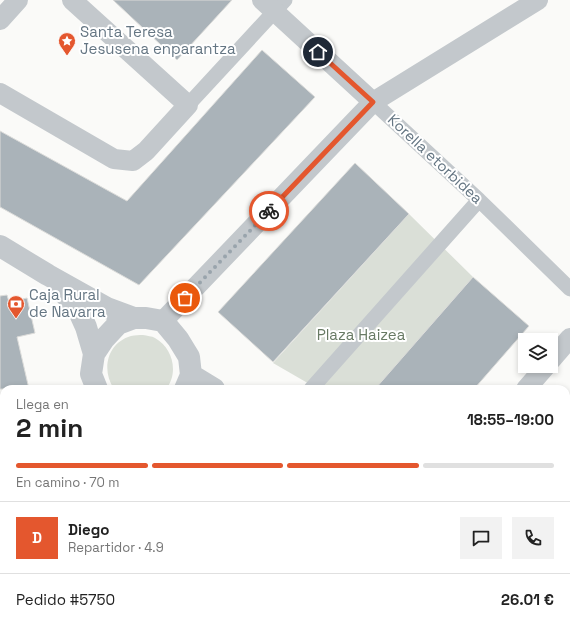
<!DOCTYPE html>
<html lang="es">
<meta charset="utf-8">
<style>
body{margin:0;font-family:"Space Grotesk",sans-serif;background:#f2f2f2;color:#222;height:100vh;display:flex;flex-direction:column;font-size:15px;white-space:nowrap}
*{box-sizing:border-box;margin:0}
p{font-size:13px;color:#767676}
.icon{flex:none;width:22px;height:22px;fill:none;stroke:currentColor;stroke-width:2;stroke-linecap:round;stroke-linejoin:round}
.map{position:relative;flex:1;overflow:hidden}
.drawer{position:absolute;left:0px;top:385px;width:570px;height:248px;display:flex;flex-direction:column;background:#fff;border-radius:12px 12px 0 0;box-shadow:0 2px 6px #0003}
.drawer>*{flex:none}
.buttons{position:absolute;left:518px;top:333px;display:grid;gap:8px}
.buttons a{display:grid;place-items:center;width:40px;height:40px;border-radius:0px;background:#fff;box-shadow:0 2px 6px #0003;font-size:20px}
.pin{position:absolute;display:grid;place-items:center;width:34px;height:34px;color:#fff;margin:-17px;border:2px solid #fff;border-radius:50%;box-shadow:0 1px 4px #0007}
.courier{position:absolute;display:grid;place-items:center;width:40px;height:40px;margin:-20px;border:3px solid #e4572e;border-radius:50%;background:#fff;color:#222;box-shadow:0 1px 5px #0007}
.summary em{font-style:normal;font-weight:600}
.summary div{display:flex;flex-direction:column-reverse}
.summary{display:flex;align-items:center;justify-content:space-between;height:68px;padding:0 16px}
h1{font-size:26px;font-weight:600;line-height:30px}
.bar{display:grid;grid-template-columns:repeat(4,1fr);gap:6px 4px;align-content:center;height:48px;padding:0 16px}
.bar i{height:5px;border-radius:3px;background:#e0e0e0}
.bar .selected{background:#e4572e}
.bar p{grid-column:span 4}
.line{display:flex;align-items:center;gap:10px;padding:0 16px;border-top:1px solid #e0e0e0}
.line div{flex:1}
.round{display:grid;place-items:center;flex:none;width:42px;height:42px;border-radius:0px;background:#f2f2f2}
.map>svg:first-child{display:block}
.built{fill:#e8e9e9}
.green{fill:#dadfd7}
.building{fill:#aab3b9;stroke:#dcdcda}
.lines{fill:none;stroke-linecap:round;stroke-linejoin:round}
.pedestrian{stroke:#c3c8cc;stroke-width:15}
.minor{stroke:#c3c8cc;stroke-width:20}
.tertiary{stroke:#c3c8cc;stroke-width:22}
.done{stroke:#99a4ac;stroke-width:4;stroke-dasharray:0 7.2}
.route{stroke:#e4572e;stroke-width:5}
.labels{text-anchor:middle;stroke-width:4;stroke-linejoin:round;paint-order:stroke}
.poi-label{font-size:15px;fill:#657683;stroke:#fff;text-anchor:start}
.street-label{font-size:15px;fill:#657683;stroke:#fff}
.park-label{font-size:15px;fill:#687a64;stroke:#fff}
</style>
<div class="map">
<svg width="570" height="633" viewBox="0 0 570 633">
<rect width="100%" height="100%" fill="#fafaf8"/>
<path class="built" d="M4 536V629H171L169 633H0V537Z"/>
<path class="green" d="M409 214 473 277 376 389H318L273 363Z
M143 335C147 336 152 336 155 338 173 348 179 373 166 389H114C101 370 107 343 131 336 135 335 139 335 143 335Z
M262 629H338L336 633H260Z
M471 629H539L538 633H469Z"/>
<path class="building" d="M113 0H232L177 60Z
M262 50 315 97 139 285 0 207V131L127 201Z
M355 163 409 214 273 362 218 312Z
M473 277 529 326 474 389H375Z
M7 295 9 302 27 298 35 333 17 337 29 389H0V296Z"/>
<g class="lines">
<path class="pedestrian" d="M373 102 479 200 570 289
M188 105 285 0
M311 389 479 200"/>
<path class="minor" d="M262 0 373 102
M0 20 18 0
M0 93 114 159 133 161 146 151 188 105 72 0
M163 321 373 102 538 0
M551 360 570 338
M526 389 546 366
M202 633 204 629
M406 633 409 629"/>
<path class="tertiary" d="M0 246 48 275 107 308 134 318
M59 288 77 307 86 327 94 354
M191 375 214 389
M97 389 91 374 94 354 104 339 118 324 134 318H146L163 321 178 339 189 357 191 375 185 389
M0 494 4 493
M566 535 570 536"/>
</g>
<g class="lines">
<path class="done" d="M185 298 269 211"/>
<path class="route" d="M269 211 373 102 318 52"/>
</g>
<defs>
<g id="sight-pin" transform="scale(0.9)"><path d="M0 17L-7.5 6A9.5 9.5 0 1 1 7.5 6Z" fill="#e4572e" stroke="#fff"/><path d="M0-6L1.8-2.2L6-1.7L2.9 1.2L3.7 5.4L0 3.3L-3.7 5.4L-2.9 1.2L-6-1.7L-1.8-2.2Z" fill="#fff"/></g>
<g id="bank-pin" transform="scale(0.9)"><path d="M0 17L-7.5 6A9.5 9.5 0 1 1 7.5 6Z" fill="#e4572e" stroke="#fff"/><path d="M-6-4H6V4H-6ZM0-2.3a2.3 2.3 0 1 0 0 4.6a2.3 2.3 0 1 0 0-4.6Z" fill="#fff"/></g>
</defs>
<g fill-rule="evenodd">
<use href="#sight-pin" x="67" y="41"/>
<use href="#bank-pin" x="16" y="304"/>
</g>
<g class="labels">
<g class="poi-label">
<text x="80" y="37">Santa Teresa<tspan x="80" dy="17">Jesusena enparantza</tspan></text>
<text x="29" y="300">Caja Rural<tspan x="29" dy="17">de Navarra</tspan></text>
</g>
<g class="street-label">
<text transform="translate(435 159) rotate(43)" y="5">Korella etorbidea</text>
</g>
<g class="park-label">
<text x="361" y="340">Plaza Haizea</text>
</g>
</g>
</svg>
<div class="buttons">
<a><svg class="icon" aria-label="layers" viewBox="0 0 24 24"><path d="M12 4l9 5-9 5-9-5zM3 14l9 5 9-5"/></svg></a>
</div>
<div class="pin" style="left:185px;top:298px;background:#ea580c"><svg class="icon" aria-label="bag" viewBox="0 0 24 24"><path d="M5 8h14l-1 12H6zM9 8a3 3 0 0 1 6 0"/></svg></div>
<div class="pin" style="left:318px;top:52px;background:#1f2937"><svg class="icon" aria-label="home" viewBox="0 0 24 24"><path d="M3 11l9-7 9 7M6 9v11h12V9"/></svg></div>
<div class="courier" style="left:269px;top:211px"><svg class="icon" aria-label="bike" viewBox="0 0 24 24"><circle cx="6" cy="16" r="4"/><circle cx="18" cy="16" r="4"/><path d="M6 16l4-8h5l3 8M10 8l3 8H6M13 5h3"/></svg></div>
<section class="drawer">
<div class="summary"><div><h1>2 min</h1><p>Llega en</p></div><em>18:55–19:00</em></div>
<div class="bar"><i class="selected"></i><i class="selected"></i><i class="selected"></i><i></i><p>En camino · 70 m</p></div>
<div class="line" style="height:72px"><b class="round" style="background:#e4572e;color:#fff">D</b><div><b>Diego</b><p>Repartidor · 4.9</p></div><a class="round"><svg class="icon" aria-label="chat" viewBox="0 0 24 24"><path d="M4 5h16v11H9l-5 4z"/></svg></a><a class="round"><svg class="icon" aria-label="phone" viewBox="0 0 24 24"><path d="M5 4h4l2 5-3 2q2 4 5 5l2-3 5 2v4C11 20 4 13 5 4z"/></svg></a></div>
<div class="line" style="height:52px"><div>Pedido #5750</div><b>26.01 €</b></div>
</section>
</div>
